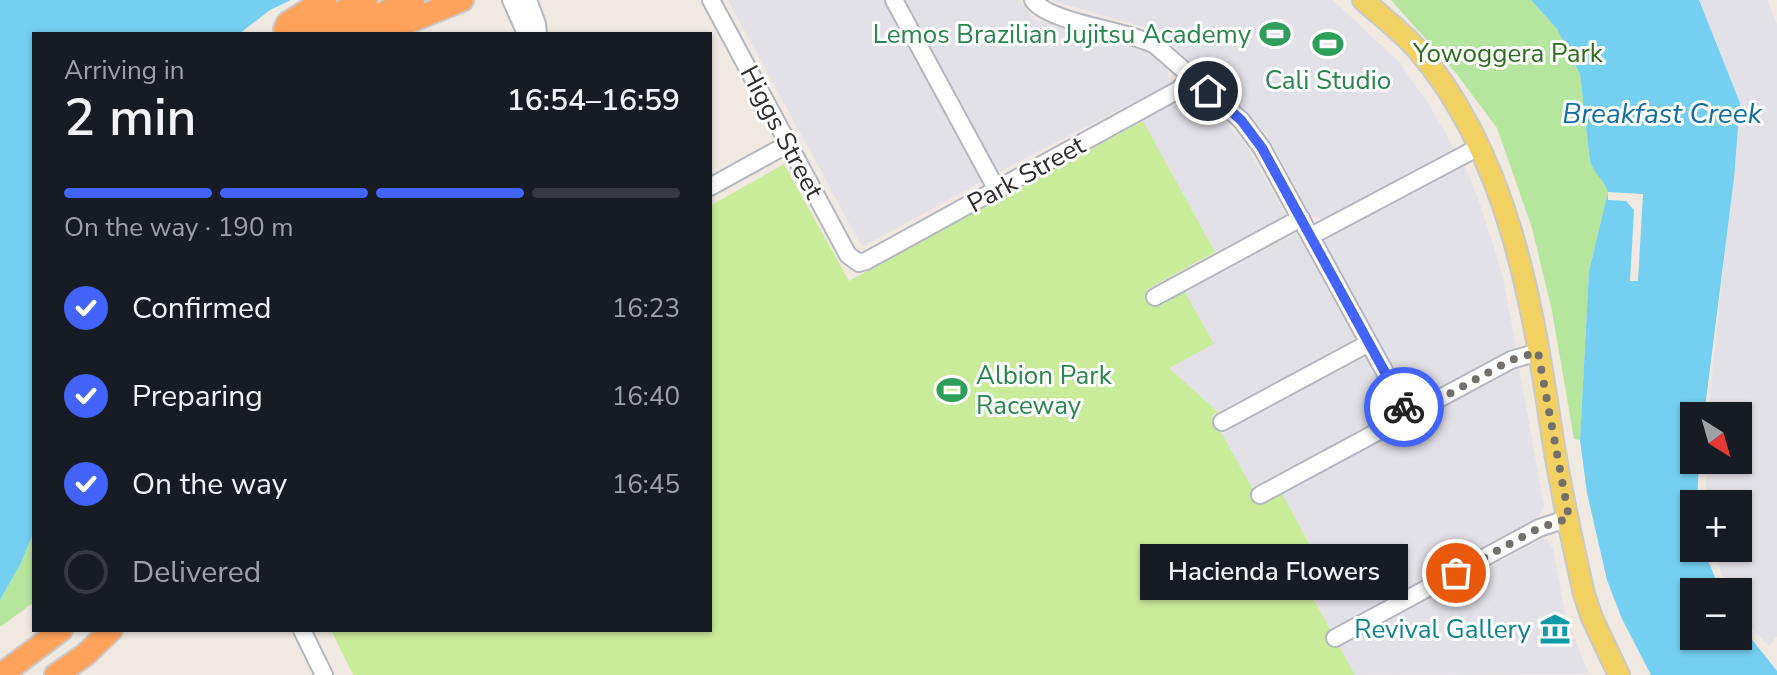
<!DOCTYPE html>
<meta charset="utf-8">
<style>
body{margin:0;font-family:"Nunito Sans",sans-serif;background:#20242c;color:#f1f3f6;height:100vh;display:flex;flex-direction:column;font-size:30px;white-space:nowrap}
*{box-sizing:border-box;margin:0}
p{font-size:26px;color:#9ea1a6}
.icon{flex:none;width:44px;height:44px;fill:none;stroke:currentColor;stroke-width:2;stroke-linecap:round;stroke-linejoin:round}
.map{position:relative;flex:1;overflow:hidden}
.side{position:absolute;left:32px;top:32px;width:680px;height:600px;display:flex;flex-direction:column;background:#171b24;border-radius:0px;box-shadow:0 2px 6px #0004}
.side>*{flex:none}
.needle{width:52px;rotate:143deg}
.tools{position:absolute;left:1680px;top:402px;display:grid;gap:16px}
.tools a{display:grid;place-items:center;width:72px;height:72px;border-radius:0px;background:#171b24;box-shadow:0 2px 6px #0004;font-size:40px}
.pin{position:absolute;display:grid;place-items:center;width:68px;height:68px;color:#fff;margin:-34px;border:4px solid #fff;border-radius:50%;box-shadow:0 2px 8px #0007}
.courier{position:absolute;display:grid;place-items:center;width:80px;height:80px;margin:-40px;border:6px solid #4264fb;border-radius:50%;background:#fff;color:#222;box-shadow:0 2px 10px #0007}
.bubble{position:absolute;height:56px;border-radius:0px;background:#171b24;box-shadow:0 2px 6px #0004;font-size:26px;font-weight:600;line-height:56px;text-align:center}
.head em{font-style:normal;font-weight:600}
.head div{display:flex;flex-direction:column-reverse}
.head{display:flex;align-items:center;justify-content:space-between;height:136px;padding:0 32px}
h1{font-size:52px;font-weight:600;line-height:60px}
.bar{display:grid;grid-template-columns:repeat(4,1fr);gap:12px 8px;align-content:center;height:96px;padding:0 32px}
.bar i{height:10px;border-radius:6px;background:#363941}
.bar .active{background:#4264fb}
.bar p{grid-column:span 4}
ol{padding:0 32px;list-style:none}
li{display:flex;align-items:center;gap:24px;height:88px}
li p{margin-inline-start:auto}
li .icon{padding:8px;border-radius:50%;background:#4264fb;color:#fff;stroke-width:4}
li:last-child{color:#9ea1a6}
li i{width:44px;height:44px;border:4px solid #363941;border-radius:50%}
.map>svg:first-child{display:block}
.industrial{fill:#e3e1e8}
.green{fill:#b6e59e}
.pitch{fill:#c9ec9a}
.water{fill:#75cff0}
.pier{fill:#efe9e1}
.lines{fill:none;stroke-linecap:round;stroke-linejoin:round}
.minor-casing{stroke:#b4b7c1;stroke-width:20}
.major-casing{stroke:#c9c9c9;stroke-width:24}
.highway-casing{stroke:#c9c9c9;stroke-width:26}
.minor{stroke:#fff;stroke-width:16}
.major{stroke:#f2d163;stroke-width:20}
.highway{stroke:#ffa35c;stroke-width:22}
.done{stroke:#726f6d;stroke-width:8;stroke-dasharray:0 14.4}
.route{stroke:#4264fb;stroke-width:10}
.labels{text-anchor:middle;stroke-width:6;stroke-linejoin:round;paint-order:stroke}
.leisure-label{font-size:26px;fill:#27864d;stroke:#fff;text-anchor:end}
.park-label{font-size:26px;fill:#2c6e1b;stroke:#fff}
.street-label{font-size:26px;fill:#2e2e2e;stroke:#fff}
.culture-label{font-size:26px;fill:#0d838f;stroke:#fff;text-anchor:end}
.water-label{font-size:28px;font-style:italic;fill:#0d6fa3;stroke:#fff}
</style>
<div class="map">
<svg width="1777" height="675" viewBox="0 0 1777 675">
<rect width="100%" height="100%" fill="#efe9e1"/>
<path class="industrial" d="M728 0H1020L1033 19 1150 53 1168 70 1169 84 1020 161 862 247Z
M1049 0H1333L1399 62 1428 103 1454 148 1322 219 1311 215 1266 133 1157 31Z
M1699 0H1768L1777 25V636L1769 646 1741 618 1738 610V592H1730L1711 548H1738V504H1705L1707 460H1738V416H1708L1740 103Z
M1187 96 1196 98 1233 130 1245 144 1286 215 1215 252 1143 121Z
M1465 166 1480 204 1502 273 1516 346 1412 402 1324 241Z
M1297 233 1355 339 1218 412 1168 368 1214 344 1185 292Z
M1365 357 1395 412 1251 488 1221 434Z
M1519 367 1544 506 1538 517 1330 629 1297 569 1317 557 1282 493Z
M1546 537 1553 549 1565 614 1589 674 1355 675 1339 647Z"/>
<path class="green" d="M1391 0H1531L1557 29 1580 74 1590 162C1594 173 1604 180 1608 192L1589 271 1580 440 1574 439 1552 311 1532 228 1497 128 1456 73Z
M34 531V602L0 627V600L21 563Z"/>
<path class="pitch" d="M1143 121 1215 252 1146 290 1156 308 1185 292 1214 344 1169 368 1218 412 1212 416 1261 504 1282 493 1317 558 1297 569 1355 675H353L331 630H710V206L784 164 849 281Z"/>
<path class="water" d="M0 0H291L270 10 239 34H34V531L21 563 0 600Z
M1531 0H1699L1740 103 1734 178 1704 416H1694V460H1699L1697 504H1694V548H1703L1721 592H1694V636H1738V622L1777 671V675H1651L1622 619 1607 580 1587 493 1580 440 1589 271 1608 192C1604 180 1594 173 1590 162L1580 74 1557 29Z"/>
<path class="pier" d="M1608 192 1643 194 1638 281H1630L1634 210 1626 201 1608 200Z"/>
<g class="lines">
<g class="minor-casing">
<path id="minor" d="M511 0 524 29 532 34
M528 0 537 24 538 34
M711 0 848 255 859 263 866 261 1178 90 1192 77
M894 0 997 190
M1033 0C1049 23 1127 30 1155 45L1241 120 1262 148 1409 416
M710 187 788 144
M1311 236 1479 147
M1155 297 1301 218
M1222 422 1369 343
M1260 495 1511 360 1538 352
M302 630 324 675
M1335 638 1539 528 1569 518"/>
</g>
<g class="major-casing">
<path id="major" d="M1363 0C1381 16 1401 31 1417 49 1508 155 1532 300 1552 434 1560 487 1572 541 1584 594L1592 618 1619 675"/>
</g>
<g class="highway-casing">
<path id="highway" d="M285 29 288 23 325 0
M295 34 366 0
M336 34 413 0
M379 34 462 0
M1 675 61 630
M56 675 85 655 111 630"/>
</g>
<use href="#minor" class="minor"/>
<use href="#major" class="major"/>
<use href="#highway" class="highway"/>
</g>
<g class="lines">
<path class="done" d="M1404 407 1409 416 1511 360 1538 352 1569 518 1539 528 1456 573"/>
<path class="route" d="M1208 91 1241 120 1262 148 1404 407"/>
</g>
<defs>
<g id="stadium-bare" transform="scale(2.4)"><path d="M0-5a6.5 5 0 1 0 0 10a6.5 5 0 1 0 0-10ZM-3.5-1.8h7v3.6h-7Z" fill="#2e9e5b" stroke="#fff" stroke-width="2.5" paint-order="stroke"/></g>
<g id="museum-bare" transform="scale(2.4)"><path d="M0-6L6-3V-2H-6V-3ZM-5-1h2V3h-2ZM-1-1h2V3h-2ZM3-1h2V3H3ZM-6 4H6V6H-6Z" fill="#0f9aa8" stroke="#fff" stroke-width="2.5" paint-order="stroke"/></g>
</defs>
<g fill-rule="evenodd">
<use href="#stadium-bare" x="1275" y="34"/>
<use href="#stadium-bare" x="1328" y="44"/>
<use href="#stadium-bare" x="952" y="390"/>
<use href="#museum-bare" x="1555" y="629"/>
</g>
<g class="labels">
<g class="leisure-label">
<text x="1251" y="43">Lemos Brazilian Jujitsu Academy</text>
<text x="1328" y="89" text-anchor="middle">Cali Studio</text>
<text x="976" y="384" text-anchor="start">Albion Park<tspan x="976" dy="30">Raceway</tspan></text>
</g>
<g class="park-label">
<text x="1508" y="62">Yowoggera Park</text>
</g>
<g class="street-label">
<text transform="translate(782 132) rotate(62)" y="9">Higgs Street</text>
<text transform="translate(1026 174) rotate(-29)" y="9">Park Street</text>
</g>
<g class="culture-label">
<text x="1531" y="638">Revival Gallery</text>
</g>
<g class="water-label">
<text x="1662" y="123">Breakfast Creek</text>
</g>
</g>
</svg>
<div class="tools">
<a><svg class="needle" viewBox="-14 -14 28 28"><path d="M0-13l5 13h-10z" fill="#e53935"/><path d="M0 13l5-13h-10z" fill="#9ea1a6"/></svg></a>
<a>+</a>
<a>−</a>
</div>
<div class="pin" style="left:1456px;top:573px;background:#ea580c"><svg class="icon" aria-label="bag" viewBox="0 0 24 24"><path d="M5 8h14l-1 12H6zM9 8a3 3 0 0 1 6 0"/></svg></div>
<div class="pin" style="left:1208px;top:91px;background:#1f2937"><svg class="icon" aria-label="home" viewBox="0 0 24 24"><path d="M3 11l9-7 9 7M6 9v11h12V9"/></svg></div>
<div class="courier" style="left:1404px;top:407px"><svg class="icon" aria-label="bike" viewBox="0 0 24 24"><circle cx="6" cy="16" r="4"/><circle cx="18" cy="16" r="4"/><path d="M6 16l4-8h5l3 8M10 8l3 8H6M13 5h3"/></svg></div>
<div class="bubble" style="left:1140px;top:544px;width:268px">Hacienda Flowers</div>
<section class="side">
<div class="head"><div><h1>2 min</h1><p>Arriving in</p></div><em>16:54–16:59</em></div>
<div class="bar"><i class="active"></i><i class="active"></i><i class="active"></i><i></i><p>On the way · 190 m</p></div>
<ol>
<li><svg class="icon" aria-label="check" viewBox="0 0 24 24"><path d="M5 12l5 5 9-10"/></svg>Confirmed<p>16:23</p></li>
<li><svg class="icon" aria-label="check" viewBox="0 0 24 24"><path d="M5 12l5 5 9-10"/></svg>Preparing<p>16:40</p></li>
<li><svg class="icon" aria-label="check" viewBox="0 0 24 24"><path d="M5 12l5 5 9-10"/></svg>On the way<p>16:45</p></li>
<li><i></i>Delivered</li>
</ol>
</section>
</div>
